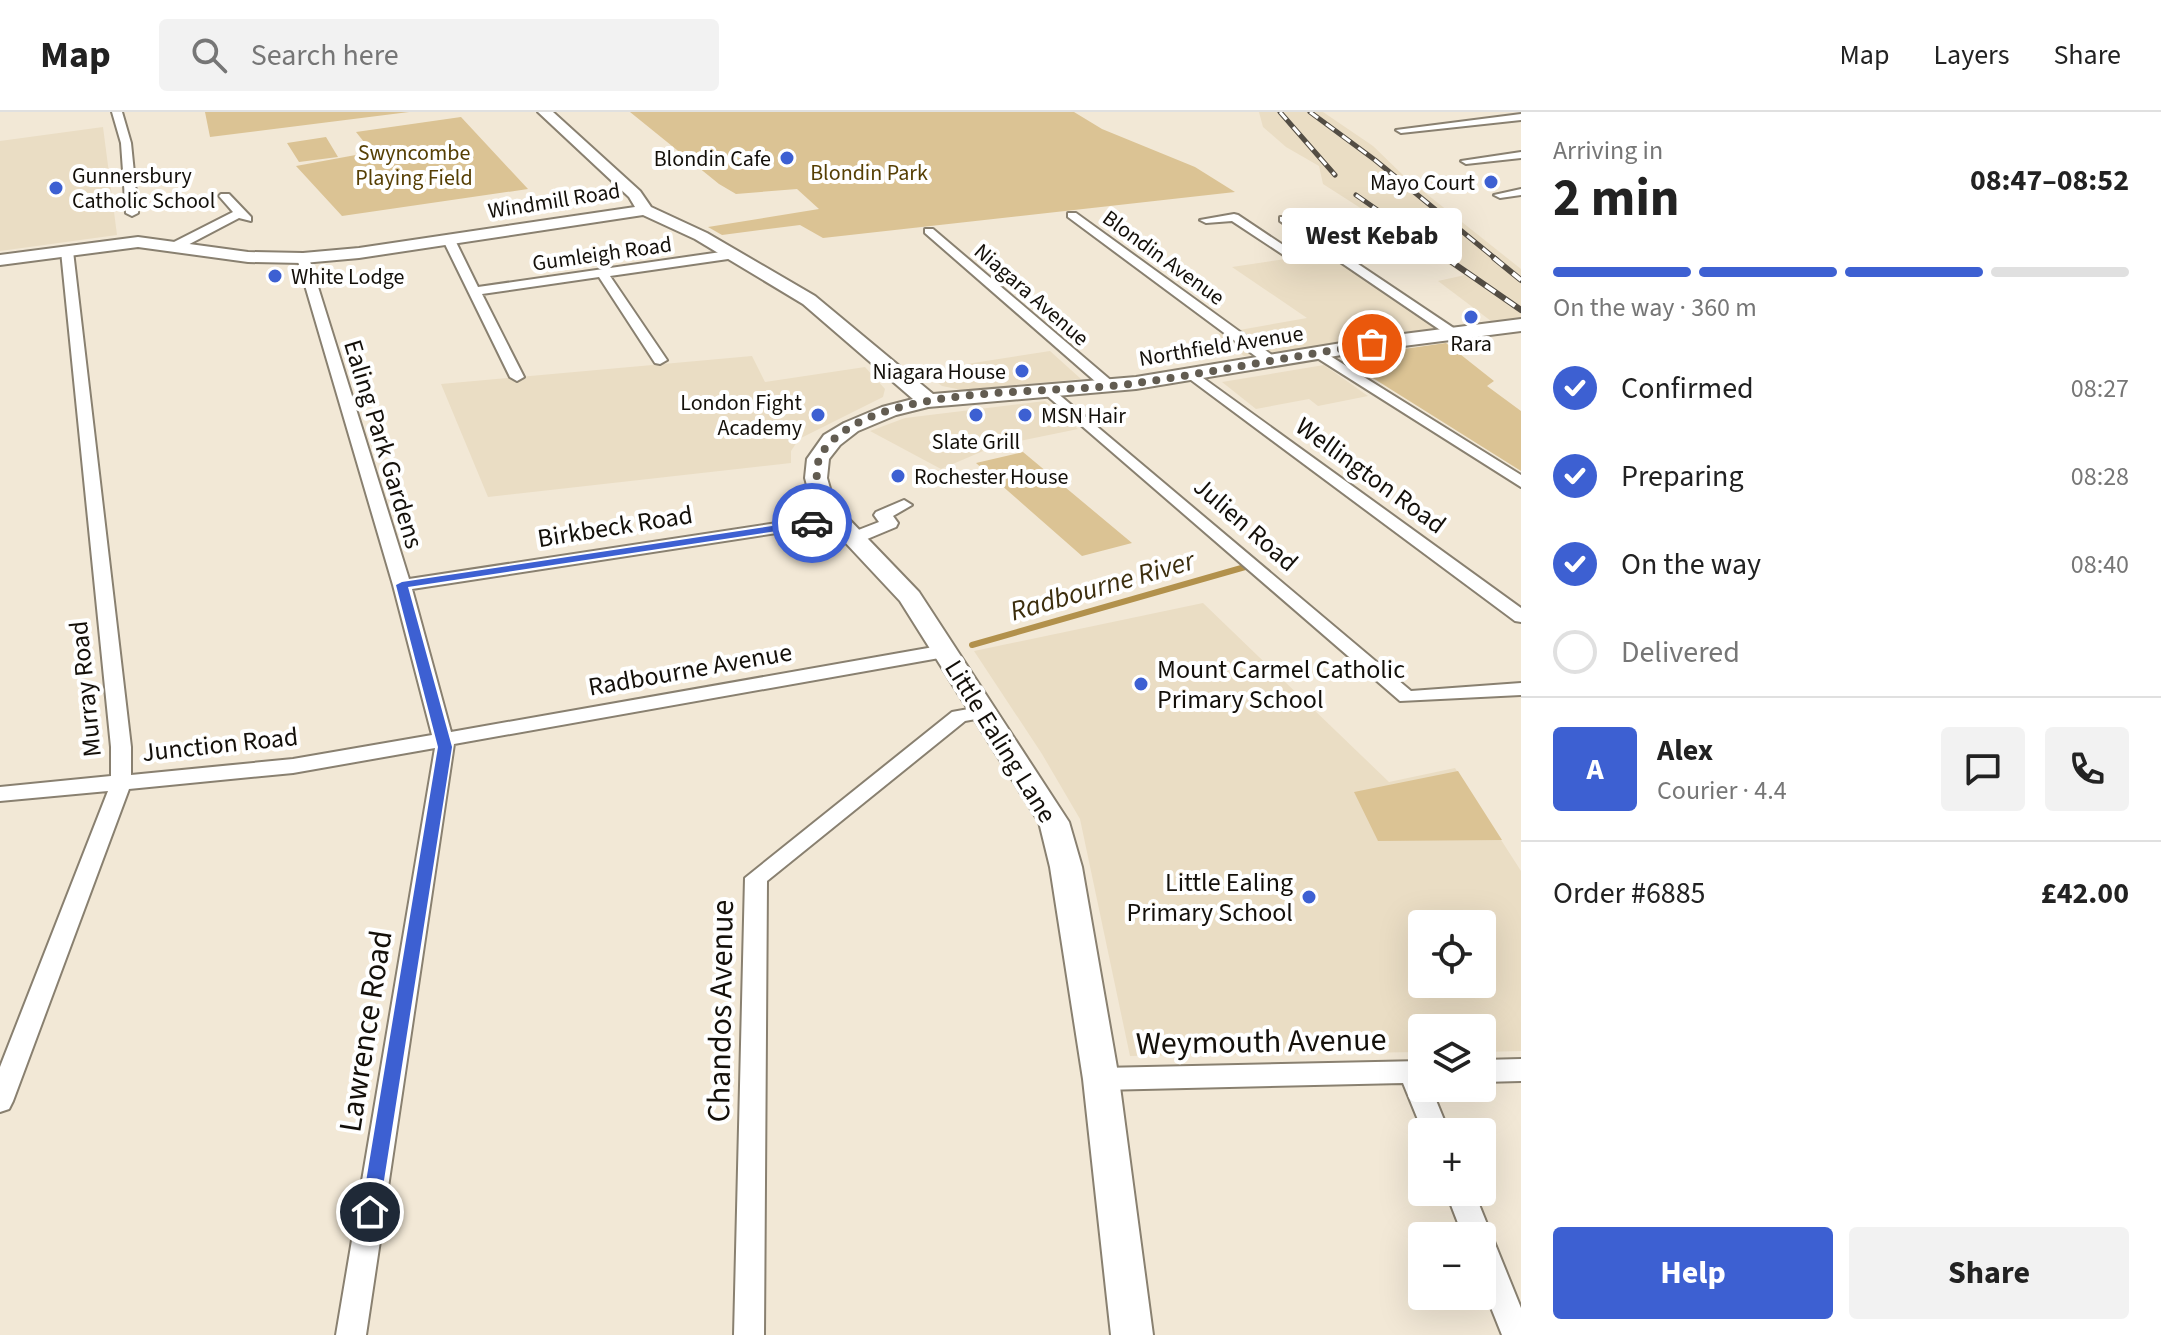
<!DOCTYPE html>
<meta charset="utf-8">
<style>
body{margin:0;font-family:"Source Sans 3",sans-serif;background:#f2f2f2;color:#222;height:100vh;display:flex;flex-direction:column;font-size:30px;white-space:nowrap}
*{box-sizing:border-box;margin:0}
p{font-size:26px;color:#767676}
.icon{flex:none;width:44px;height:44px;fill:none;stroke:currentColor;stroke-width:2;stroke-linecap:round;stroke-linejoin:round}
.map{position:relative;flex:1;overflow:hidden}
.panel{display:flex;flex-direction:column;background:#fff;width:640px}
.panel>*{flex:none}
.tools{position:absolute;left:1408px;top:798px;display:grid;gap:16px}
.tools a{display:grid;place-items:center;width:88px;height:88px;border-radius:8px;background:#fff;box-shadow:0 8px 32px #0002;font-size:40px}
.pin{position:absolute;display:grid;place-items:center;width:68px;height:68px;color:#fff;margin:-34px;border:4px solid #fff;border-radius:50%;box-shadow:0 2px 8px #0007}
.courier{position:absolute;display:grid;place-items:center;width:80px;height:80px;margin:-40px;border:6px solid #3d60d2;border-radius:50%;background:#fff;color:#222;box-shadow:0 2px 10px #0007}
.bubble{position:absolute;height:56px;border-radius:8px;background:#fff;box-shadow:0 8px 32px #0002;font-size:26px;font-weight:700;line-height:56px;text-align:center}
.head em{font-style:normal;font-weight:700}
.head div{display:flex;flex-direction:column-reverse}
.head{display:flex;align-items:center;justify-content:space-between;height:136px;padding:0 32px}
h1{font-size:52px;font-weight:700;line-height:60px}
.bar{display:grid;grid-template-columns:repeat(4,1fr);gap:12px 8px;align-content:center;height:96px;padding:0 32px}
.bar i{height:10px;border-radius:6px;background:#e0e0e0}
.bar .on{background:#3d60d2}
.bar p{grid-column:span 4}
.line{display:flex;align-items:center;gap:20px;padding:0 32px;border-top:2px solid #e0e0e0}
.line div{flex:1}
.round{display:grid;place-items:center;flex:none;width:84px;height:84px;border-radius:8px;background:#f2f2f2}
ol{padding:0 32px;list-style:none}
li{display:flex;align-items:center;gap:24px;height:88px}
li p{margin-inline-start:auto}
li .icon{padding:8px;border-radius:50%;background:#3d60d2;color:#fff;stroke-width:4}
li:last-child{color:#767676}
li i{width:44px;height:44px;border:4px solid #e0e0e0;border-radius:50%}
.cta{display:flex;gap:16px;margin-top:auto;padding:16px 32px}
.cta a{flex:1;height:92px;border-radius:8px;background:#3d60d2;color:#fff;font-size:32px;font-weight:700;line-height:92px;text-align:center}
.cta a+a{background:#f2f2f2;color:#222}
header{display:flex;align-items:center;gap:48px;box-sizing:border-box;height:112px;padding:0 40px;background:#fff;border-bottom:2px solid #e0e0e0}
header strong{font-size:38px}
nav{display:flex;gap:44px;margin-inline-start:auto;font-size:28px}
.search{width:560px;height:72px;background:#f2f2f2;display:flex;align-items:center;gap:20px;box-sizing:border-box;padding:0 28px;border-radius:8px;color:#767676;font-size:30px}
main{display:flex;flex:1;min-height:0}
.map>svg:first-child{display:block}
.built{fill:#eaddc4;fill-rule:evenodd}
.green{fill:#dbc394}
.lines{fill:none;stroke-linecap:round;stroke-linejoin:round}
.stream{stroke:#b2914c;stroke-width:6}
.street-casing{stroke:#898070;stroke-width:4}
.secondary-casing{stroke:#898070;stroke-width:4}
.street{fill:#fff;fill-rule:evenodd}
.secondary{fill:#fff;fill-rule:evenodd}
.rail-far1-casing{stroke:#534d44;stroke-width:5}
.rail-casing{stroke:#534d44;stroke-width:6}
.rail-far1{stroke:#fff;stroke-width:3;stroke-dasharray:10;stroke-linecap:butt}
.rail{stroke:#fff;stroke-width:4;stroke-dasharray:12;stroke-linecap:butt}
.route{fill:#3d60d2}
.done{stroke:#625c51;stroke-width:8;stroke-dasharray:0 14.4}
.poi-dot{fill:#3d60d2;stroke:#fff;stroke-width:3}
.labels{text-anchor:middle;stroke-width:8;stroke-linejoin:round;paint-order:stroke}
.far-park-label{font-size:22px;fill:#563f04;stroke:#fff}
.far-poi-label{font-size:22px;fill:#14100a;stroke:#fff;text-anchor:end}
.far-street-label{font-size:22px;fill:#14100a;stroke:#fff}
.street-label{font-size:26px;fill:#14100a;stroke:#fff}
.poi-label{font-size:26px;fill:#14100a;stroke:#fff;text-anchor:start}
.water-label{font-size:28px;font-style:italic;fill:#3c2e0e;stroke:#fff}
.near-street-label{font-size:32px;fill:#14100a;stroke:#fff}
</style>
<header>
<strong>Map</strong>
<div class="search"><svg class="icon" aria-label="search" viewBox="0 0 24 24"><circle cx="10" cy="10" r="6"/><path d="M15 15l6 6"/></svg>Search here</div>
<nav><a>Map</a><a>Layers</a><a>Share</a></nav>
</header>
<main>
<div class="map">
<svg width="1521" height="1223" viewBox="0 0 1521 1223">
<rect width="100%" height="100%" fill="#f2e8d6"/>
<path class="built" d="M1259 0H1323L1373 34 1404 64 1521 157V206L1491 209 1438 169 1465 163 1323 72 1319 54 1286 35 1263 15Z
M103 15 117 123 0 139V29Z
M1326 141 1351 156 1454 221 1319 240 1244 244 1217 222 1307 206 1232 155Z
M1050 239 1081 267 962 278 942 274 922 259Z
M752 244 765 270 865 255 885 277 883 285 799 327 791 339V351L488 385 441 272Z
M1324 253 1368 284 1318 294 1309 287 1256 297 1222 270Z
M1045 289 1078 317 995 334 941 357 870 319 905 306Z
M1203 491 1389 670 1455 656 1521 759V939L1482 940V916H1422V940L1130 944 1080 707 1042 642 974 539ZM1422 812H1482V872H1422Z"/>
<path class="green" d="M205 0H409L210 25Z
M630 0H1074L1102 17 1195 55 1235 80 823 126 800 113 722 123 708 115 819 97 797 77 736 82 719 72Z
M461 5 528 77 342 104 296 54 372 40 356 20Z
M326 25 338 45 299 50 287 31Z
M1446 231 1494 269 1487 274 1521 299V359L1341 246Z
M1023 340 1132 431 1082 444 976 351Z
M1458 659 1502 728 1378 729 1354 680Z"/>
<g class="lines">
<path class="stream" d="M972 533 1245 455"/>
<g class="street-casing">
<path id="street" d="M112 0H122L131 31 138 101 132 104 126 101 121 31Z
M1521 2V8L1401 21 1396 18Z
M1521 40V46L1466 52 1461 49Z
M1521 77V83L1500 86 1494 83Z
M221 82H229L251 105V109L239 106 180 137H172V131L233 100 219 84Z
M1068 101H1076L1276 246V252H1266L1068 105Z
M1234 102 1238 103 1298 143 1288 146 1232 109 1206 111 1200 108Z
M1280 105H1288L1461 221 1449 224 1280 109Z
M925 117H933L1114 271V277H1104L925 121Z
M449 124 455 128 478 175 735 138 741 142 735 146 610 164 667 248 660 252 655 251 599 165 482 182 524 265 517 269 510 265 443 128Z
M67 135 73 139 131 635V663L293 647 432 623 393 473 297 146 303 142 309 146 409 467 836 402 844 407 836 412 412 477 451 620 945 533 954 539 945 545 454 632 366 1223H336L435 636 293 661 129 677 13 989 9 997 0 1000V955L108 679 0 689V675L111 664V635L61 139Z
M1319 237 1521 363V375L1314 244 1312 241Z
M1192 258 1521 496V510L1515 509 1187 265V259Z
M1050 275 1411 579 1521 571V583L1400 589 1045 282V276Z
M904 388 912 393 893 404 898 411 896 415 860 430H848L846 426 848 422 879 410 874 403 876 400Z
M985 594 995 600 992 604 965 609 767 769 764 1223H734L745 766 952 600Z
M1521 947V969L1482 970V948Z
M1422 949V976H1431L1449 1020H1423L1403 971 1101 978 1092 975 1088 967 1092 959 1101 956Z
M1446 1080H1474L1521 1196V1223H1502L1482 1173V1124H1463Z"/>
</g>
<g class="secondary-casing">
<path id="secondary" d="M538 0H553L640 79 651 95 707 121 815 184 933 282 1136 265 1372 226 1521 207V219L1372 238 1136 277 928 295 896 303 858 319 840 333 829 347 827 366 833 387 844 402 919 480 1069 710 1082 755 1119 967 1153 1223H1111L1083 967 1050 755 1039 710 900 489 828 412 811 388 805 366 807 347 824 323 844 311 882 295 913 287 803 192 695 127 643 103 359 146 303 151 248 150 138 135 0 153V143L138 125 248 140 303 141 359 136 635 95 629 85Z"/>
</g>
<use href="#street" class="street"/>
<use href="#secondary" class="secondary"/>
<g class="rail-far1-casing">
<path id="rail-far1" d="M1280 0 1335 63
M1310 0 1375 48 1497 148
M1356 83 1449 148"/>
</g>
<g class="rail-casing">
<path id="rail" d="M1446 146 1521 198
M1494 146 1521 168"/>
</g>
<use href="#rail-far1" class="rail-far1"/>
<use href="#rail" class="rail"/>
</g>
<path class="route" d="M812 408 818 411 816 413 408 475 452 635 379 1100 377 1106H364L361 1100 438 635 396 473 402 470Z"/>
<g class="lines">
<path class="done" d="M812 411 836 407C817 381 805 352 834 327 899 270 1052 284 1137 271 1215 260 1293 244 1372 232"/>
</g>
<g class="poi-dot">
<circle cx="787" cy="46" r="8"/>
<circle cx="1491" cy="70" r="8"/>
<circle cx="56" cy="76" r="8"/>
<circle cx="275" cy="164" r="8"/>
<circle cx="1471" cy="205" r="8"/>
<circle cx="1022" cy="259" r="8"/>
<circle cx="818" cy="303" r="8"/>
<circle cx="976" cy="303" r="8"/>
<circle cx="1025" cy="303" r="8"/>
<circle cx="898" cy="364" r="8"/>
<circle cx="1141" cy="572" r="8"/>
<circle cx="1309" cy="785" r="8"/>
</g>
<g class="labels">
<g class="far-park-label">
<text x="414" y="48">Swyncombe<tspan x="414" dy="25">Playing Field</tspan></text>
<text x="869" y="68">Blondin Park</text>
</g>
<g class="far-poi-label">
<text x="771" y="54">Blondin Cafe</text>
<text x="72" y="71" text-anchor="start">Gunnersbury<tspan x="72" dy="25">Catholic School</tspan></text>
<text x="1475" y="78">Mayo Court</text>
<text x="291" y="172" text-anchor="start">White Lodge</text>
<text x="1471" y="239" text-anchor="middle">Rara</text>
<text x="1006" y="267">Niagara House</text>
<text x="802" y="298">London Fight<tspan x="802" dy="25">Academy</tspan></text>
<text x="1041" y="311" text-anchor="start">MSN Hair</text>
<text x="976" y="337" text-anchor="middle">Slate Grill</text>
<text x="914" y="372" text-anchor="start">Rochester House</text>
</g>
<g class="far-street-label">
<text transform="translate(554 88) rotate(-9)" y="8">Windmill Road</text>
<text transform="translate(602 141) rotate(-8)" y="8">Gumleigh Road</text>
<text transform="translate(1164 145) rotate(36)" y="8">Blondin Avenue</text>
<text transform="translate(1032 182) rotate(41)" y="8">Niagara Avenue</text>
<text transform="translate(1221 233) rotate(-9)" y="8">Northfield Avenue</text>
</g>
<g class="street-label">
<text transform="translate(384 332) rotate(73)" y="9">Ealing Park Gardens</text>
<text transform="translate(1371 363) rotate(36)" y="9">Wellington Road</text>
<text transform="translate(1246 412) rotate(41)" y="9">Julien Road</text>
<text transform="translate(615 414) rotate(-9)" y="9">Birkbeck Road</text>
<text transform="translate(690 557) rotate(-10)" y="9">Radbourne Avenue</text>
<text transform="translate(85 577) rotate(-96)" y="9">Murray Road</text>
<text transform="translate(1001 629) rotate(58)" y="9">Little Ealing Lane</text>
<text transform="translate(220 632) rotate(-6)" y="9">Junction Road</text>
</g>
<g class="poi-label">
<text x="1157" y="566">Mount Carmel Catholic<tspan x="1157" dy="30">Primary School</tspan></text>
<text x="1293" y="779" text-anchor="end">Little Ealing<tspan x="1293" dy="30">Primary School</tspan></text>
</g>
<g class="water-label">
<text transform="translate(1102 473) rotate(-16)" y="10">Radbourne River</text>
</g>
<g class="near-street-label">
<text transform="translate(720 899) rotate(-89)" y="11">Chandos Avenue</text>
<text transform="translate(365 919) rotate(-81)" y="11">Lawrence Road</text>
<text transform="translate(1261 929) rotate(-1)" y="11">Weymouth Avenue</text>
</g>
</g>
</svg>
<div class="tools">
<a><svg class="icon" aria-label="locate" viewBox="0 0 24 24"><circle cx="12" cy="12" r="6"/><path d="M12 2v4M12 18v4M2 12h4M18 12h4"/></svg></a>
<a><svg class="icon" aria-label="layers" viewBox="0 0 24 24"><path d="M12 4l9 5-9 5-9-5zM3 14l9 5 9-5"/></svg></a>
<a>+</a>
<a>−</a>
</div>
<div class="pin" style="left:1372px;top:232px;background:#ea580c"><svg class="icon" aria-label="bag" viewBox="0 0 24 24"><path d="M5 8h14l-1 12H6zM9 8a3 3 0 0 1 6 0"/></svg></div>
<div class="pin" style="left:370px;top:1100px;background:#1f2937"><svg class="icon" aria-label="home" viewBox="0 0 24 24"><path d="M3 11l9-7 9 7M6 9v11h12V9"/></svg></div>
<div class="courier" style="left:812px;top:411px"><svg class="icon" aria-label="car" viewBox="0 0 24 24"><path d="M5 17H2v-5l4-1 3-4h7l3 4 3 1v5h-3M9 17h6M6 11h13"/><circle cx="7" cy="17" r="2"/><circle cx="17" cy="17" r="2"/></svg></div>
<div class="bubble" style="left:1282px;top:96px;width:180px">West Kebab</div>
</div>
<section class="panel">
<div class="head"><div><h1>2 min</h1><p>Arriving in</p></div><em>08:47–08:52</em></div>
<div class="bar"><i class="on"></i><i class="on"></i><i class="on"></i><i></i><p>On the way · 360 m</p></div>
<ol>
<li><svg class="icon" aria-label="check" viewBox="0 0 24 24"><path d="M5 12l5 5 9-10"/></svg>Confirmed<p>08:27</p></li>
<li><svg class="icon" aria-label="check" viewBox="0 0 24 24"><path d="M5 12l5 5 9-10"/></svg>Preparing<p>08:28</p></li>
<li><svg class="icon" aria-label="check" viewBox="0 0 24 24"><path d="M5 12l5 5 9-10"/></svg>On the way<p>08:40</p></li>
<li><i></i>Delivered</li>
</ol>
<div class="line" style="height:144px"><b class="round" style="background:#3d60d2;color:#fff">A</b><div><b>Alex</b><p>Courier · 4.4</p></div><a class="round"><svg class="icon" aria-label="chat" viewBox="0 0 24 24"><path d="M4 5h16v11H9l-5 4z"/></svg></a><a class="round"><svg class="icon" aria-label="phone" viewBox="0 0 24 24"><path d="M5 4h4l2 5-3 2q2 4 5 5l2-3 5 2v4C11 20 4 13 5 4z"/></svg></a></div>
<div class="line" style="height:104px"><div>Order #6885</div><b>£42.00</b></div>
<div class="cta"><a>Help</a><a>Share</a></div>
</section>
</main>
